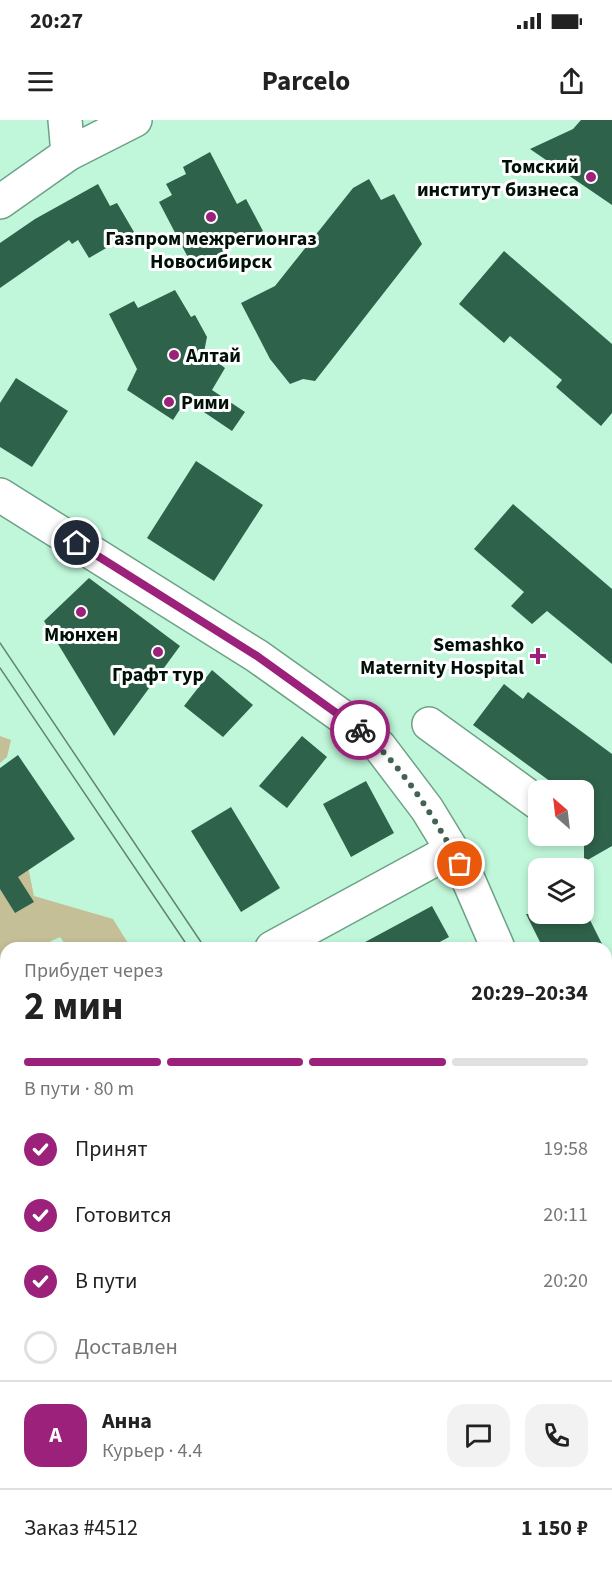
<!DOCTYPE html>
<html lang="ru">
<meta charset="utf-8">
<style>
body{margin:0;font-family:"Source Sans 3",sans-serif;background:#f2f2f2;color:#222;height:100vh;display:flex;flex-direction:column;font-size:22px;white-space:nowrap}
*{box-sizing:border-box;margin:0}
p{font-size:20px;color:#767676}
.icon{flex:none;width:33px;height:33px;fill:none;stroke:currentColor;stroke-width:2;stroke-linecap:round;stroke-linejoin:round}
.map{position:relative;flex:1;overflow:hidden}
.panel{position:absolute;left:0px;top:822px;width:612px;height:636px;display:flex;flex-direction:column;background:#fff;border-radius:18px 18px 0 0;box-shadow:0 3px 9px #0003}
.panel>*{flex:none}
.needle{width:39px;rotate:332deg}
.controls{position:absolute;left:528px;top:660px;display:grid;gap:12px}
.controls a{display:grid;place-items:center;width:66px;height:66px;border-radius:12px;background:#fff;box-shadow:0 3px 9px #0003;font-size:30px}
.pin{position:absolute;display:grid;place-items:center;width:51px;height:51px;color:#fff;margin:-26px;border:3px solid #fff;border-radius:50%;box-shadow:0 2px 6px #0007}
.courier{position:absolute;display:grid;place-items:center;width:60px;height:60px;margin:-30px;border:4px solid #9b217a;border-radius:50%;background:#fff;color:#222;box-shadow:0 2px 8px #0007}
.summary em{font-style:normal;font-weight:700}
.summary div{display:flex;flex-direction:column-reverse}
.summary{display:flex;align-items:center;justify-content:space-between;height:102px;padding:0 24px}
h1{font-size:39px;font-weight:700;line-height:45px}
.bar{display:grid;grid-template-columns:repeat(4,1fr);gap:9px 6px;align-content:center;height:72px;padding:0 24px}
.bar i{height:8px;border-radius:4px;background:#e0e0e0}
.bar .selected{background:#9b217a}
.bar p{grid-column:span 4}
.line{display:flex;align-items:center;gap:15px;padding:0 24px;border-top:2px solid #e0e0e0}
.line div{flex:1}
.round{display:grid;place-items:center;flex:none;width:63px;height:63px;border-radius:18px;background:#f2f2f2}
ol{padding:0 24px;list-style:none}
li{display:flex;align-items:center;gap:18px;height:66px}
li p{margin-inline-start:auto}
li .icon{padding:6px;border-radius:50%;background:#9b217a;color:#fff;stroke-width:4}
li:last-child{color:#767676}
li i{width:33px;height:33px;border:3px solid #e0e0e0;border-radius:50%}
.status{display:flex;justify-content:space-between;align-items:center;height:42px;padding:0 30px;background:#fff;direction:ltr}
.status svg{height:16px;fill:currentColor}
header{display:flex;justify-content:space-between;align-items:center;height:78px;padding:0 24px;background:#fff;font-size:27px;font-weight:700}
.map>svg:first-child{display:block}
.green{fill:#c4bf97}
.building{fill:#2f624a}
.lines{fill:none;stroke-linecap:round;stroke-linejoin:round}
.street-casing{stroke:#6da187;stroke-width:36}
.secondary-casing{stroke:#6da187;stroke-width:36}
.street{stroke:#fff;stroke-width:33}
.secondary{stroke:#fff;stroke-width:33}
.tram{stroke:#618572;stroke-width:1.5}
.done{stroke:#436252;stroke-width:6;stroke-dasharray:0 10.8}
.route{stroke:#9b217a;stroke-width:8}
.poi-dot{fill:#9b217a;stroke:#fff;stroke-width:2}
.labels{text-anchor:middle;stroke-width:6;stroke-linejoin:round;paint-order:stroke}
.poi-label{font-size:20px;font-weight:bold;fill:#001108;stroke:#fff}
</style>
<div class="status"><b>20:27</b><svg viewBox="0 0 49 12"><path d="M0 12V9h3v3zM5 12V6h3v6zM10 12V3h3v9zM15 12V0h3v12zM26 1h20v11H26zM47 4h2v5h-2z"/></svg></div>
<header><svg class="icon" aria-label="menu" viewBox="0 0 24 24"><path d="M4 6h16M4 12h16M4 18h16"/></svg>Parcelo<svg class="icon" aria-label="share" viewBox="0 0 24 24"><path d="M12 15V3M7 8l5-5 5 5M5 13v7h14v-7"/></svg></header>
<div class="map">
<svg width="612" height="1458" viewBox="0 0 612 1458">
<rect width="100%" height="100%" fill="#c0f7da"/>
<path class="green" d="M0 616 11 620 7 637 0 643Z
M0 699 27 742 34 776 113 799 131 828H68L60 817 36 828H6V841L0 844Z"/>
<path class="building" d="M581 0H612V85L530 29 573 9Z
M210 32 237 84 246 79 263 111 193 147 159 82 172 75 166 64 186 54 183 47Z
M369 59 381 80 394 74 422 124 315 261 303 259 290 264 270 239 241 183 275 166 353 68Z
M98 64 110 86 117 83 134 112 89 138 78 120 72 124 69 120 0 168V123L35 99Z
M504 131 612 224V293L601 306 556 267 562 260 510 216 504 223 459 184Z
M175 170 191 197 195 195 207 217 204 232 225 248 212 270 245 292 232 311 186 280 173 300 127 270 137 249 109 194 134 181 138 188Z
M16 258 68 291 32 347 0 327V283Z
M196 341 263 385 214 461 147 418Z
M513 384 612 469V544L547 491 532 504 511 486 524 472 474 429Z
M89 458 180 526 114 616 44 501Z
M212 550 253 585 223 617 184 586Z
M504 564 523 579 528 572 612 634V726L584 742V670H562L473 605Z
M302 616 327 637 287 688 259 666Z
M18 635 75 719 18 757 34 782 15 793 0 769V648Z
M366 661 394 713 351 737 323 684Z
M231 687 280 768 241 792 191 711Z
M432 786 449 817 429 828H354Z
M526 794H587L604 828H543Z"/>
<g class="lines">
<g class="street-casing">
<path id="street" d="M65 0 68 34
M429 604 538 683
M606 920 612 917"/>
</g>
<g class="secondary-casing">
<path id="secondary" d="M0 82 68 34 135 0
M0 375 257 536 361 610 380 627 427 689 452 730 468 759 498 828
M272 828 452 730
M0 975 6 972
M606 1066 612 1078
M0 1390 6 1401
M34 1452 37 1458"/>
</g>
<use href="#street" class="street"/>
<use href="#secondary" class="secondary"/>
<path class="tram" d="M0 523 205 828
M0 548 189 828
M516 1452 519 1458
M534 1452 537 1458"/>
</g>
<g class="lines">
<path class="done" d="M360 610C403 646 433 696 460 744"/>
<path class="route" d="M77 423 257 536 360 610"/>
</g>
<g class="poi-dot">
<circle cx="591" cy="57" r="6"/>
<circle cx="211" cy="97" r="6"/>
<circle cx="174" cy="235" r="6"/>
<circle cx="169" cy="282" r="6"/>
<circle cx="81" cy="492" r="6"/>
<circle cx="158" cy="532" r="6"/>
<path d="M535 527h6v6h6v6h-6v6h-6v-6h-6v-6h6z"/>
</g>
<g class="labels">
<g class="poi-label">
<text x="579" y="53" text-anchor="end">Томский<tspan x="579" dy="23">институт бизнеса</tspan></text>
<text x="211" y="125">Газпром межрегионгаз<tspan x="211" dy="23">Новосибирск</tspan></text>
<text x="186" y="242" text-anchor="start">Алтай</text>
<text x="181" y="289" text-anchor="start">Рими</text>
<text x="81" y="521">Мюнхен</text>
<text x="524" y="531" text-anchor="end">Semashko<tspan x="524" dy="23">Maternity Hospital</tspan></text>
<text x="158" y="561">Графт тур</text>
</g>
</g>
</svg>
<div class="controls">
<a><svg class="needle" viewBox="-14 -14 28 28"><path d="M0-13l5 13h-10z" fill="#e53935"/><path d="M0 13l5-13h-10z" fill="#767676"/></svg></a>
<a><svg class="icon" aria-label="layers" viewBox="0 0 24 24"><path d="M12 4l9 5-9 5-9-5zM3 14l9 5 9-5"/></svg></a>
</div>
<div class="pin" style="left:460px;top:744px;background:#ea580c"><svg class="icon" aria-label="bag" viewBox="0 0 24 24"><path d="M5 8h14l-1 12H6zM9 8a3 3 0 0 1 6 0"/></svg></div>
<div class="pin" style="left:77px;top:423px;background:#1f2937"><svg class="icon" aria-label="home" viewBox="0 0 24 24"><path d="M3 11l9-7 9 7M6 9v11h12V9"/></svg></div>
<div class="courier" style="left:360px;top:610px"><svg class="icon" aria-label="bike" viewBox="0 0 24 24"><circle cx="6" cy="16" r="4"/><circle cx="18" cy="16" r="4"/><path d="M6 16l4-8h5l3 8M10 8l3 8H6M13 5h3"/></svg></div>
<section class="panel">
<div class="summary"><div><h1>2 мин</h1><p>Прибудет через</p></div><em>20:29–20:34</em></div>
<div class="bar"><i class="selected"></i><i class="selected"></i><i class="selected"></i><i></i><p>В пути · 80 m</p></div>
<ol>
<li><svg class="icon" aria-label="check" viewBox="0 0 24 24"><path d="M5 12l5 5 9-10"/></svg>Принят<p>19:58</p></li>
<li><svg class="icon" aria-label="check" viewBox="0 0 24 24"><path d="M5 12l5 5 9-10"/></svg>Готовится<p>20:11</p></li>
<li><svg class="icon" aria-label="check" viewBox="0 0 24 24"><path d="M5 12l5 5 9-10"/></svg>В пути<p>20:20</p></li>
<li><i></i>Доставлен</li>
</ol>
<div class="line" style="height:108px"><b class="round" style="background:#9b217a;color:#fff">А</b><div><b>Анна</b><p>Курьер · 4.4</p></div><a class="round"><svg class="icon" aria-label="chat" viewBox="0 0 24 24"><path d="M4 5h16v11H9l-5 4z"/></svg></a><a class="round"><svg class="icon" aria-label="phone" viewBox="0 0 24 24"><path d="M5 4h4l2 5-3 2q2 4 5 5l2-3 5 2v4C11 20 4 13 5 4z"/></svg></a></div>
<div class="line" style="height:78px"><div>Заказ #4512</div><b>1 150 ₽</b></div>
</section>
</div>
